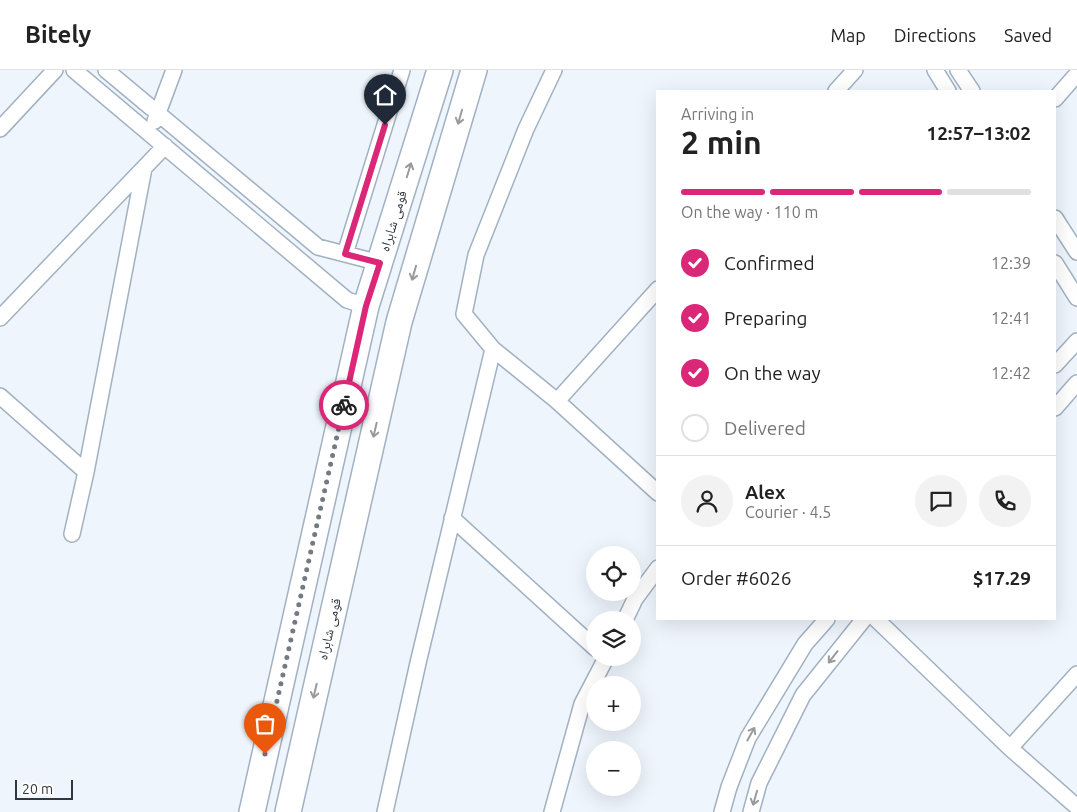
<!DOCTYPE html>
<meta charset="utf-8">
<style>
body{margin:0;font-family:Ubuntu,"Noto Naskh Arabic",sans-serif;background:#f2f2f2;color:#222;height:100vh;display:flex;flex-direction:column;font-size:19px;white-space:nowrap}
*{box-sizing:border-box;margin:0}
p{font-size:16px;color:#767676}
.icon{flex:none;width:28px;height:28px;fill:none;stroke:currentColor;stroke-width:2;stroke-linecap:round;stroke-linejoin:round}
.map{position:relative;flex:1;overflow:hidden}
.panel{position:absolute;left:656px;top:20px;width:400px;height:530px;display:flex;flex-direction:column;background:#fff;border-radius:0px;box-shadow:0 5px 20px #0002}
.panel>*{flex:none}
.fabs{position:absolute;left:586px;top:476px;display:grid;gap:10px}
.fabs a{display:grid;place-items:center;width:55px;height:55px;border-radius:50%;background:#fff;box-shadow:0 5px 20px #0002;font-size:25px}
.scale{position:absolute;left:15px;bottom:12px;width:58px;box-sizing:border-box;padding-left:5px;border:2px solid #31373e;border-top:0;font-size:14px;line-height:18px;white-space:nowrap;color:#31373e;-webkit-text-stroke:4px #fff;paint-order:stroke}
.pin{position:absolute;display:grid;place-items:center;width:42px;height:42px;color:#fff;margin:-51px -21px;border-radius:50% 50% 50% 0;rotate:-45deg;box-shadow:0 0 5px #0007}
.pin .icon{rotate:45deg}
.courier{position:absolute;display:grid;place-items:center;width:50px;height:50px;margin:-25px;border:4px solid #db2777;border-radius:50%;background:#fff;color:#222;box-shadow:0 1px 6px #0007}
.head em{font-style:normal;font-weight:700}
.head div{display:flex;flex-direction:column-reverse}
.head{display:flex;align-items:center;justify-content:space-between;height:85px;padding:0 25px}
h1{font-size:32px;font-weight:700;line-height:38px}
.bar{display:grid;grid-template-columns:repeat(4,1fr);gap:8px 5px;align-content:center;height:60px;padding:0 25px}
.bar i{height:6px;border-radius:4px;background:#e0e0e0}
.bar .active{background:#db2777}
.bar p{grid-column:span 4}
.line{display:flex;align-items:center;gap:12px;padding:0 25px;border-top:1px solid #e0e0e0}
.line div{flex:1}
.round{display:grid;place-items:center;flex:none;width:52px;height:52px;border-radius:26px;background:#f2f2f2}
ol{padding:0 25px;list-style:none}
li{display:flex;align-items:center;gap:15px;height:55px}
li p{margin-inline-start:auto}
li .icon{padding:5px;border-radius:50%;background:#db2777;color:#fff;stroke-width:4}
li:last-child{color:#767676}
li i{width:28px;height:28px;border:2px solid #e0e0e0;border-radius:50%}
header{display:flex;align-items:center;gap:30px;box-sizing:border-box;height:70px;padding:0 25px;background:#fff;border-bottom:1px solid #e0e0e0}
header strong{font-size:24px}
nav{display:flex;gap:28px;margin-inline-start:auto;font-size:18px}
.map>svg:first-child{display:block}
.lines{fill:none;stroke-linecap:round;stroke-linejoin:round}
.minor-casing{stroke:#a1b1c2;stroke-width:18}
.trunk-casing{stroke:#a1b1c2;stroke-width:28}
.minor{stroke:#fff;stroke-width:15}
.trunk{stroke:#fff;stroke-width:25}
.oneway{stroke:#989b9e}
.done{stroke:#747a81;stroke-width:5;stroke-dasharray:0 9}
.route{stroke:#db2777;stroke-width:6}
.labels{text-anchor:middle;stroke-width:4.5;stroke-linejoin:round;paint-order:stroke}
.street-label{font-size:14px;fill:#31373e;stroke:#fff}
</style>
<header>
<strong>Bitely</strong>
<nav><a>Map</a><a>Directions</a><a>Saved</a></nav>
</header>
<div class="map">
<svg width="1077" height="742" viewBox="0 0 1077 742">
<rect width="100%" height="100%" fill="#eff5fd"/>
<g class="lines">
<g class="minor-casing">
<path id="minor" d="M74 0 347 230 366 236
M106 0 318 177 380 193
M935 0 948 21
M958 0 972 21
M836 21 855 0
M1055 29 1077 4
M155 51 174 0
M0 59 55 0
M1055 148 1077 182
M345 184 402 0
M1055 193 1077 228
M0 248 165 76
M493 279 464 244 476 185 526 59 554 0
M1055 295 1077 271
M0 326 86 402
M557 331 658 423
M1055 338 1077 313
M452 448 595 578
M72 464 86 402 144 98
M876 549 1010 678 1077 737
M625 550 635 529 658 498
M1010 678 1077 604
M385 742 418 593 493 279 557 331 658 219
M552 742 582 634 606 588
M722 742 729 717 748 668 805 574 827 549
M751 742 759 713 803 625 864 549"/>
</g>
<g class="trunk-casing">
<path id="trunk" d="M252 742 366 236 440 0
M288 742 399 252 474 0"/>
</g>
<use href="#minor" class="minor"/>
<use href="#trunk" class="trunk"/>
</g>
<defs><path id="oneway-shaft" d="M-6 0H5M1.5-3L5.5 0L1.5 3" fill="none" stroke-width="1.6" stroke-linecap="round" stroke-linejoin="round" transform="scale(1.25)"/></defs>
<g class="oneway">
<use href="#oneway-shaft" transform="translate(460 47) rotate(106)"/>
<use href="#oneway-shaft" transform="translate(409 100) rotate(-73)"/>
<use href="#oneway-shaft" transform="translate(414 203) rotate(106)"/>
<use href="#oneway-shaft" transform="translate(375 360) rotate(103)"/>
<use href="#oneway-shaft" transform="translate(833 587) rotate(128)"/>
<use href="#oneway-shaft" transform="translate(315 621) rotate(103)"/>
<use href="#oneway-shaft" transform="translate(751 664) rotate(-61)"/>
<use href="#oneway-shaft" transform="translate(755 728) rotate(106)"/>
</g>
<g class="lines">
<path class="done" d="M265 684 344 335"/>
<path class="route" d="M344 335 366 236 380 193 345 184 385 55"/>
</g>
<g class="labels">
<g class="street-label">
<text transform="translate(393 151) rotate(-73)" y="5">قومی شاہراہ</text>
<text transform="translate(329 559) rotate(-77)" y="5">قومی شاہراہ</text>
</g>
</g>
</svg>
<div class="fabs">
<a><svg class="icon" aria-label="locate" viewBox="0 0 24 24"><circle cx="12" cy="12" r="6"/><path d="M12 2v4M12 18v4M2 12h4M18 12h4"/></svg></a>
<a><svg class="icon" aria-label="layers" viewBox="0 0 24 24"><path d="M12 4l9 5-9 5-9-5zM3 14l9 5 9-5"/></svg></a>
<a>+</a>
<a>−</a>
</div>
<div class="scale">20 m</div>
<div class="pin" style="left:265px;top:684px;background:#ea580c"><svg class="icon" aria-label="bag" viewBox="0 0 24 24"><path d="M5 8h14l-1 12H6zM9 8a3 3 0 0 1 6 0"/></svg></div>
<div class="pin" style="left:385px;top:55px;background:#1f2937"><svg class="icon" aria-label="home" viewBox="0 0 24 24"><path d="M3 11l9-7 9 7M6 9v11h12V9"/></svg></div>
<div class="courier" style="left:344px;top:335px"><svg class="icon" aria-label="bike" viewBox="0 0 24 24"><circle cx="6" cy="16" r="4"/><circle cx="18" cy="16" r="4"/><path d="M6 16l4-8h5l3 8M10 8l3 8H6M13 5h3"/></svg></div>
<section class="panel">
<div class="head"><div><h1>2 min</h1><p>Arriving in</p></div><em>12:57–13:02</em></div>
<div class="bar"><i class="active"></i><i class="active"></i><i class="active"></i><i></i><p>On the way · 110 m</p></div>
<ol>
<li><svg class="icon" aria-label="check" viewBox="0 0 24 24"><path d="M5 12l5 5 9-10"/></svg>Confirmed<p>12:39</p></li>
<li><svg class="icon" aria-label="check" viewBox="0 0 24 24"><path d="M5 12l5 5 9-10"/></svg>Preparing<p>12:41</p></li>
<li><svg class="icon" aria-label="check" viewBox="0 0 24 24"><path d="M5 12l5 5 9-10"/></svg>On the way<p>12:42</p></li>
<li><i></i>Delivered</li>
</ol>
<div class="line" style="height:90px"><a class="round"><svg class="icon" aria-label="person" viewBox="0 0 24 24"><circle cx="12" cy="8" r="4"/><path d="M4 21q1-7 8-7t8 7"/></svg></a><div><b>Alex</b><p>Courier · 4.5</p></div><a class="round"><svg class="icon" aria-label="chat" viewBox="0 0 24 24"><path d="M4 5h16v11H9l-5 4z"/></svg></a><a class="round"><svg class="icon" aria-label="phone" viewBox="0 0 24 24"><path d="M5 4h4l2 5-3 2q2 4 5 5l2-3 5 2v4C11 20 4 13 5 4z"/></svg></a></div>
<div class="line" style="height:65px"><div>Order #6026</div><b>$17.29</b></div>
</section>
</div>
